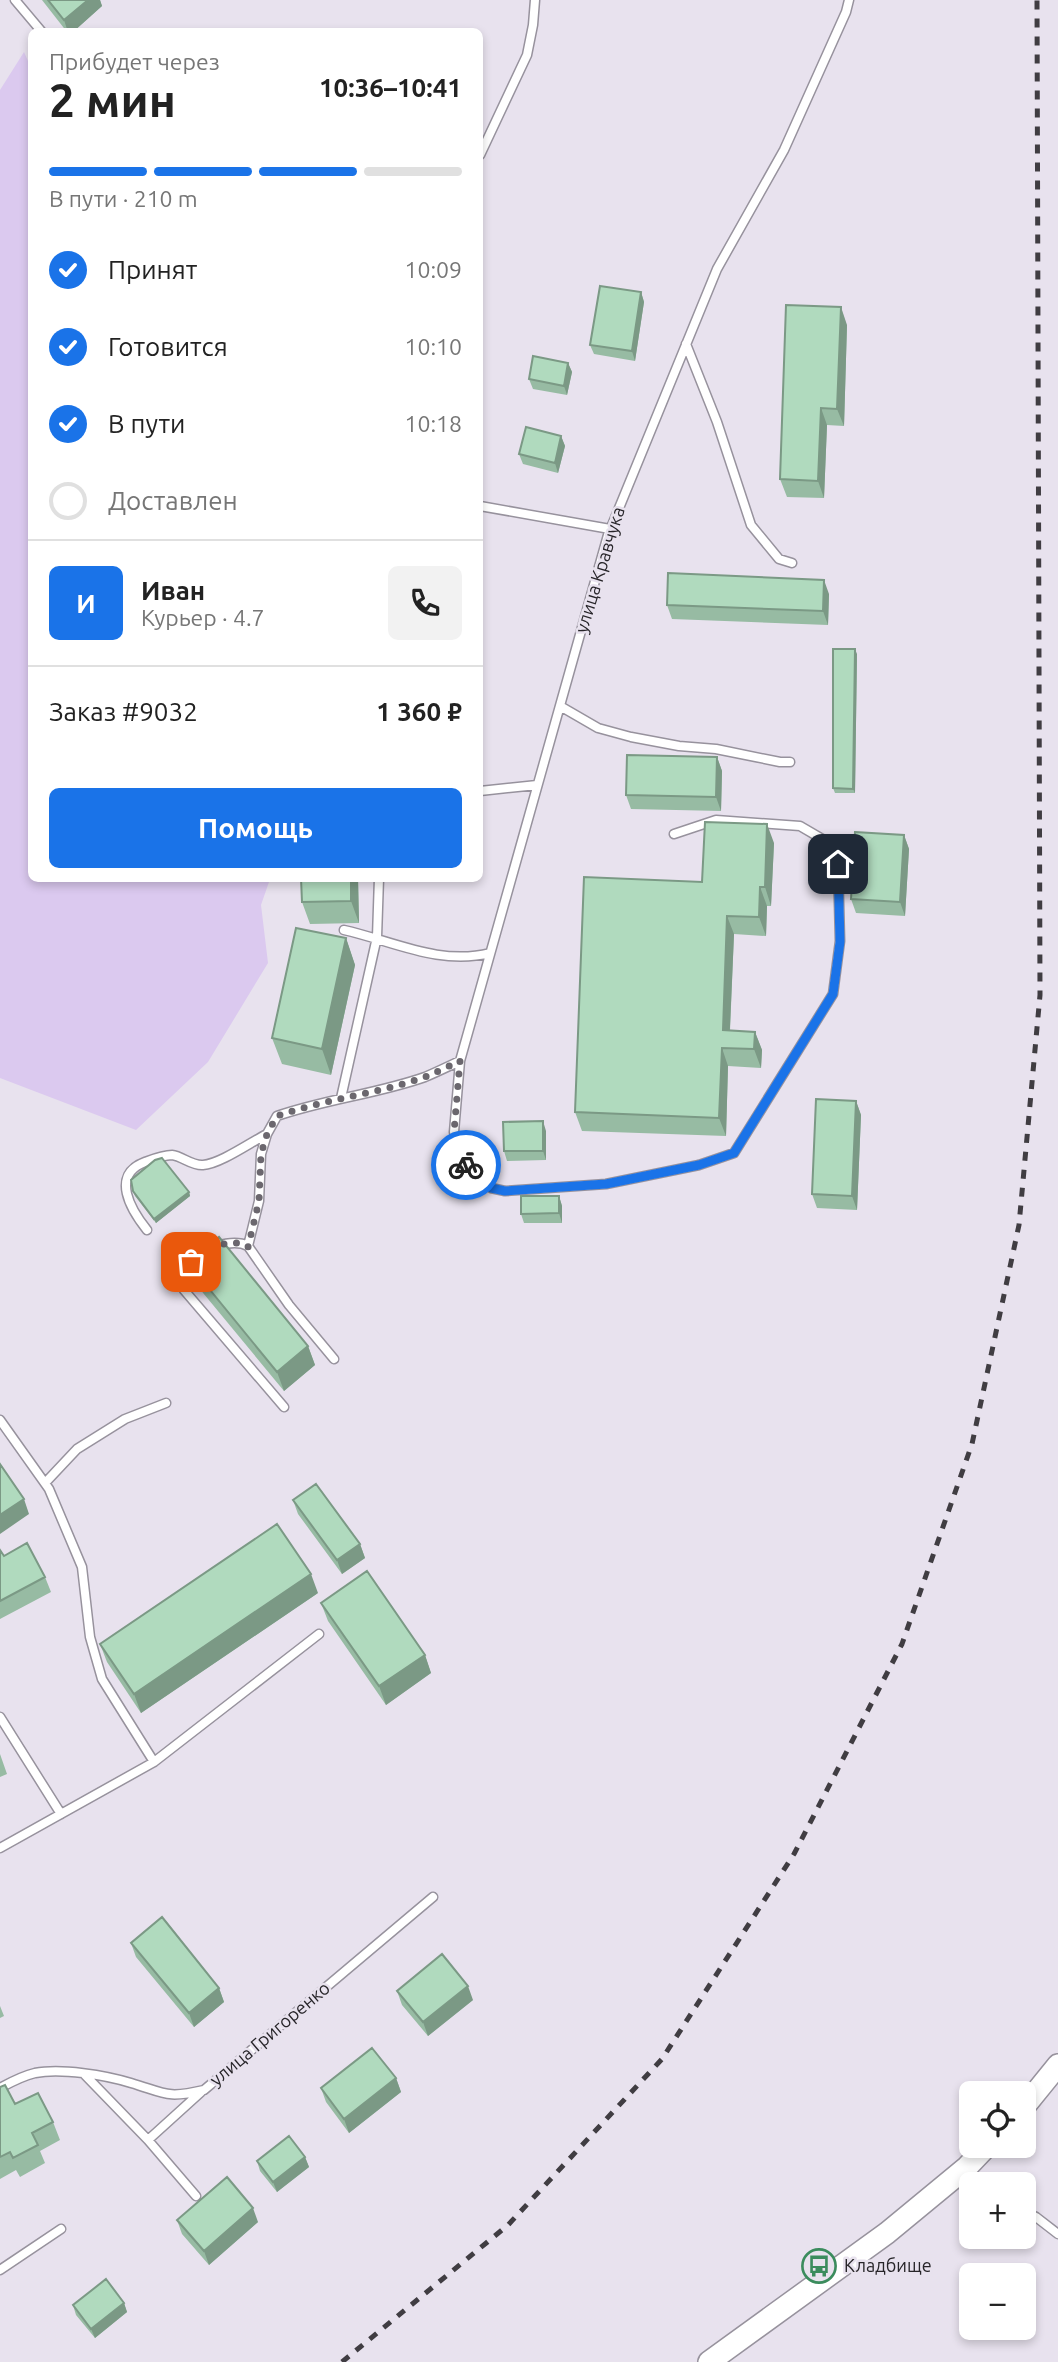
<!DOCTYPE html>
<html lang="ru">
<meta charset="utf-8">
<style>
body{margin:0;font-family:Ubuntu,sans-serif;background:#f2f2f2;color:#222;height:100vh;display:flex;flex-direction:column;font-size:26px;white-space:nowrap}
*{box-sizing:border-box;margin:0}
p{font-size:23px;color:#767676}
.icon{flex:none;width:38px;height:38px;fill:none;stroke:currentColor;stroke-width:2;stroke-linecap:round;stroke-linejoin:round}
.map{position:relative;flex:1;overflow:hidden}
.sheet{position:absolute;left:28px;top:28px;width:455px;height:854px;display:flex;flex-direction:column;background:#fff;border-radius:10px;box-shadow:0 4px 10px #0003}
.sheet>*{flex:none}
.buttons{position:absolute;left:959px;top:2081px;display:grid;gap:14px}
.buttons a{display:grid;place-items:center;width:77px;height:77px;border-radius:10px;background:#fff;box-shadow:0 4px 10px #0003;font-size:35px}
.pin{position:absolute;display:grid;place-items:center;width:60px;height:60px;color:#fff;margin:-30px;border-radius:14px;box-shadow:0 4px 10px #0006}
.courier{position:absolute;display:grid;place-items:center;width:70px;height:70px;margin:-35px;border:5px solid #1a73e8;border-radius:50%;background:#fff;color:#222;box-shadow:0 2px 9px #0007}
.overview em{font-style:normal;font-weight:700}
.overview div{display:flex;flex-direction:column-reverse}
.overview{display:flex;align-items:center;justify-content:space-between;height:119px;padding:0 21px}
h1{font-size:46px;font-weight:700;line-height:52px}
.bar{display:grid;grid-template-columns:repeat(4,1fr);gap:10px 7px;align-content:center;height:84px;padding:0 21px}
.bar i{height:9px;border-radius:5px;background:#e0e0e0}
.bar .active{background:#1a73e8}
.bar p{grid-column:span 4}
.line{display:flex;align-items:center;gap:18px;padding:0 21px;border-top:2px solid #e0e0e0}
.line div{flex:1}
.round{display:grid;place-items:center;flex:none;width:74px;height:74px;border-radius:10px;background:#f2f2f2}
ol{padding:0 21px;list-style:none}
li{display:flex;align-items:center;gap:21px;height:77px}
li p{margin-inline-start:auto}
li .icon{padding:7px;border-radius:50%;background:#1a73e8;color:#fff;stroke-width:4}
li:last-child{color:#767676}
li i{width:38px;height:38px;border:4px solid #e0e0e0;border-radius:50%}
.action{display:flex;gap:14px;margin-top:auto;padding:14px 21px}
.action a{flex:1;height:80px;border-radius:10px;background:#1a73e8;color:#fff;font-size:28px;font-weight:700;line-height:80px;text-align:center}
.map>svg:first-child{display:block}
.green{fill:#dbc9ef}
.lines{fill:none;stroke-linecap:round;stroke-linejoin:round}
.service-casing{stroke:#97929d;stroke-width:11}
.secondary-casing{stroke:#97929d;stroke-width:24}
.service{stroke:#fff;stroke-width:8}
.secondary{stroke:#fff;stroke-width:21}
.rail{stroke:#403d42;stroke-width:5;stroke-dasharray:9 9;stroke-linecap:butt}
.wall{fill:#97bba3}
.shaded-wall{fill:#7b9985}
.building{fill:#b0dabe;stroke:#7b9985;stroke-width:2}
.done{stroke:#6b676e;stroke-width:7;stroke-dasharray:0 12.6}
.route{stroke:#1a73e8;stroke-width:9}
.labels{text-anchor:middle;stroke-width:5;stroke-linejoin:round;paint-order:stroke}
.street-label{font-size:18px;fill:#272529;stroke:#e8e2ee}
.poi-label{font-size:18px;fill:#272529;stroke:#e8e2ee;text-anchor:start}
</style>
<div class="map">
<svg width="1058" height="2362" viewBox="0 0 1058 2362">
<rect width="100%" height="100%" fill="#e8e2ee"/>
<path class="green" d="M24 52 32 70V878L270 879 261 905 268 963 208 1062 136 1130 0 1078V90Z"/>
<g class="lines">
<g class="service-casing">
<path id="service" d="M15 0 42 32
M480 155 527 55 533 25 535 0
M686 344 717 422 751 525 779 559 792 563
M480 506 610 529
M560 706 598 728 631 737 679 746 716 749 780 762H790
M480 791 537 785
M674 834 716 820 800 826 824 840 838 864 840 941 833 994 734 1153 699 1165 606 1184 505 1191 491 1188 464 1163 454 1132 460 1061 608 535 717 269 784 150 846 12 849 0
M344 930C393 941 440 966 490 953
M341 1098 377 937 379 878
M147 1230C131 1210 110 1175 145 1162 153 1159 163 1155 172 1155 182 1156 192 1166 203 1165 220 1164 251 1142 267 1134
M217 1246C227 1243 238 1241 248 1246
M194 1260 182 1279 184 1290 284 1407
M334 1359 289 1305 248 1246 259 1201 261 1154 267 1134 277 1116C326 1099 377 1094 425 1077 437 1072 449 1066 460 1061
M0 1420 49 1489 82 1567 90 1637 102 1679 154 1762
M45 1483 77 1449 125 1419 166 1403
M0 1717 61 1814
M0 1848 154 1762 319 1634
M85 2075 148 2140 201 2092
M0 2088C11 2082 22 2076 35 2073 61 2068 105 2075 131 2083 165 2093 166 2099 204 2090L433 1897
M148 2140 196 2196
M957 2179 971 2186
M1024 2211 1036 2217 1058 2234
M0 2270 61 2229"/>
</g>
<g class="secondary-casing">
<path id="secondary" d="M1024 2107 1058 2065
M709 2362 887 2233 967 2167 987 2146"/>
</g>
<use href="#service" class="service"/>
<use href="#secondary" class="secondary"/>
<path class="rail" d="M342 2362 508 2225 662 2059 794 1854 902 1644 972 1444 1019 1225 1040 995 1037 0"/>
</g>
<path class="wall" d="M42 0H100L102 6 73 32H67Z
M641 292 644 302 635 361 594 354 590 345Z
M847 325 844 426 827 425 824 498 787 497 780 479Z
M568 363 572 372 567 395 533 389 529 379Z
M561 436 565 446 558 473 523 464 519 454Z
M829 594 828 625 672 619 667 605Z
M857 654 855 793H835L833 788Z
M717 757 722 771 721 811 631 809 626 795Z
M904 835 909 849 905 916 856 913 851 899Z
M774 843 771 906H767L766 936 734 934 730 1031 755 1032 762 1050 761 1068 728 1066 726 1136 582 1131 575 1112 702 882Z
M358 878 359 923 310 924 302 902Z
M346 938 355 965 331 1075 282 1064 272 1038Z
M856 1101 861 1115 857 1210 817 1208 812 1194Z
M546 1131V1160L507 1161 504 1151Z
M133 1191 189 1192 190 1196 156 1223 135 1196Z
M559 1196 562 1206V1223H524L521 1214Z
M188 1263 308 1346 315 1365 284 1391 194 1282Z
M293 1500 360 1544 365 1558 342 1574 298 1514Z
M0 1550 4 1556 45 1577 51 1592 0 1619Z
M318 1593 141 1713 107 1662 100 1644Z
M321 1603 425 1655 431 1673 386 1705 328 1621Z
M0 1754 7 1774 0 1777Z
M131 1943 219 1988 224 2002 194 2027 136 1957Z
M397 1991 473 2000 428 2036 402 2005Z
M0 2006 4 2016 0 2018Z
M396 2078 401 2092 349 2133 326 2102 321 2088Z
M0 2087 15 2104 53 2122 60 2140 40 2151 45 2163 20 2177 16 2170 0 2179Z
M305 2157 309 2167 277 2192 260 2171 257 2161Z
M177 2220 258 2222 209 2265 182 2234Z
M124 2303 127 2312 95 2338 76 2315 73 2305Z"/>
<path class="shaded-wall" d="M88 0H100L102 6 73 32H68L64 20Z
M641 292 644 302 635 361 632 351Z
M841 307 847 325 844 426 837 409Z
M568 363 572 372 567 395 564 386Z
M821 408 827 425 824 498 818 481Z
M561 436 565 446 558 473 555 463Z
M824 580 829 594 828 625 823 611Z
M855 649 857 654 855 793 853 789Z
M717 757 722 771 721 811 716 797Z
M767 824 774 843 771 906 765 887Z
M904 835 909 849 905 916 900 902Z
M351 878H358L359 923 351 901Z
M760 887 767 906 766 936 759 917Z
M727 916 734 934 729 1049 723 1030Z
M346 938 355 965 331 1075 322 1049Z
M755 1032 762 1050 761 1068 754 1049Z
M722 1048 728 1066 726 1136 719 1118Z
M856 1101 861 1115 857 1210 852 1196Z
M543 1121 546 1131V1160L543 1151Z
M189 1192 190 1196 156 1223 154 1219Z
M559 1196 562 1206V1223L559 1213Z
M308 1346 315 1365 284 1391 277 1372Z
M24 1499 29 1514 0 1534V1515Z
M360 1544 365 1558 342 1574 337 1560Z
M311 1574 318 1593 141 1713 134 1694Z
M425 1655 431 1673 386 1705 379 1686Z
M468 1986 473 2000 428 2036 423 2022Z
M219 1988 224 2002 194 2027 189 2013Z
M396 2078 401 2092 349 2133 344 2119Z
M305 2157 309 2167 277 2192 273 2182Z
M253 2208 258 2222 209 2265 204 2251Z
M124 2303 127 2312 95 2338 91 2329Z"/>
<path class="building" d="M48 0H88L64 20Z
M600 286 641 292 632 351 590 345Z
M786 305 841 307 837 409 821 408 818 481 780 479Z
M533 356 568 363 564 386 529 379Z
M526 427 561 436 555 463 519 454Z
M668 573 824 580 823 611 667 605Z
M833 649H855L853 789 833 788Z
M627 755 717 757 716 797 626 795Z
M705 822 767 824 765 887H760L759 917 727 916 723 1030 755 1032 754 1049 722 1048 719 1118 575 1112 584 877 702 882Z
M855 832 904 835 900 902 851 899Z
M301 878H351V901L302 902Z
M296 928 346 938 322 1049 272 1038Z
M816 1099 856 1101 852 1196 812 1194Z
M543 1121V1151H504L503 1122Z
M162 1158 189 1192 154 1219 133 1191 131 1180 155 1160Z
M521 1196H559V1213L521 1214Z
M219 1237 308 1346 277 1372 188 1263Z
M0 1464 24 1499 0 1515Z
M316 1484 360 1544 337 1560 293 1500Z
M277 1524 311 1574 134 1694 100 1644Z
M27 1543 45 1577 0 1601V1550L4 1556Z
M367 1571 425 1655 379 1686 321 1603Z
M162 1917 219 1988 189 2013 131 1943Z
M442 1954 468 1986 423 2022 397 1991Z
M372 2048 396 2078 344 2119 321 2088Z
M5 2085 15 2104 38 2093 53 2122 32 2133 38 2145 13 2158 10 2152 0 2157V2087Z
M289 2136 305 2157 273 2182 257 2161Z
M227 2177 253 2208 204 2251 177 2220Z
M106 2279 124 2303 91 2329 73 2305Z"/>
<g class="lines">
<path class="done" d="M191 1262C207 1251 228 1235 248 1247L259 1201 261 1154 267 1134 277 1116C326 1099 377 1094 425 1077 437 1072 449 1066 460 1061L454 1132 466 1165"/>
<path class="route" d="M466 1165 491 1188 505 1191 606 1184 699 1165 734 1153 833 994 840 942 838 864"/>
</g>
<defs>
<g id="bus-ring" transform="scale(1.75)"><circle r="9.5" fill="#e8e2ee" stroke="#3b8c5d" stroke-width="1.5"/><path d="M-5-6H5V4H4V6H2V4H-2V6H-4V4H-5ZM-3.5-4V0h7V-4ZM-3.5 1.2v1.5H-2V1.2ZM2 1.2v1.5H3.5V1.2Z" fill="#3b8c5d"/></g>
</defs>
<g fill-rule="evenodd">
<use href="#bus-ring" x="819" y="2266"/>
</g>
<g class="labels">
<g class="street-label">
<text transform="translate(600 570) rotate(-73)" y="6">улица Кравчука</text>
<text transform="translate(270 2034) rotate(-40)" y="6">улица Григоренко</text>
</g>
<g class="poi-label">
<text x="844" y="2272">Кладбище</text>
</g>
</g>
</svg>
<div class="buttons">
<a><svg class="icon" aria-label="locate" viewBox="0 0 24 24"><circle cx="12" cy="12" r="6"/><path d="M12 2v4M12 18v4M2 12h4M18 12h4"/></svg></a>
<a>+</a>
<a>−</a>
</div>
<div class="pin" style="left:191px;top:1262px;background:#ea580c"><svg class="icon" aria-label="bag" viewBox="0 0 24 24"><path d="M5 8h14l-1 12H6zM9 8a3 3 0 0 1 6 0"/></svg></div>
<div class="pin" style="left:838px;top:864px;background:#1f2937"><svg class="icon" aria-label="home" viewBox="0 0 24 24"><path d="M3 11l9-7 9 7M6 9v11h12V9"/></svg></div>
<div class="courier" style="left:466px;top:1165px"><svg class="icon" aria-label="bike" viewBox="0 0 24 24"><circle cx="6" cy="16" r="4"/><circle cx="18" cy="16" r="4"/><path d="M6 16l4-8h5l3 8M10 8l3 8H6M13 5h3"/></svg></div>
<section class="sheet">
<div class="overview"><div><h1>2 мин</h1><p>Прибудет через</p></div><em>10:36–10:41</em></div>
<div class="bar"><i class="active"></i><i class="active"></i><i class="active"></i><i></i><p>В пути · 210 m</p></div>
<ol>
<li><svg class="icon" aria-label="check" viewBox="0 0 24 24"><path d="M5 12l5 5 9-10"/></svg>Принят<p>10:09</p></li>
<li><svg class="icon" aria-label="check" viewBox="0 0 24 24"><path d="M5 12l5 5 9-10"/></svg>Готовится<p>10:10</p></li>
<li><svg class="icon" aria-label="check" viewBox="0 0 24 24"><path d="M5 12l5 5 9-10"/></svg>В пути<p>10:18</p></li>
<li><i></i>Доставлен</li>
</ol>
<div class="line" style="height:126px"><b class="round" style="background:#1a73e8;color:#fff">И</b><div><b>Иван</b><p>Курьер · 4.7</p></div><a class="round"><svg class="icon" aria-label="phone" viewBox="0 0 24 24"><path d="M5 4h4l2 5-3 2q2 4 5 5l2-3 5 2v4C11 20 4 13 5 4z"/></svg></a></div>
<div class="line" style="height:91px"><div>Заказ #9032</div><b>1 360 ₽</b></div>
<div class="action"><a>Помощь</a></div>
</section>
</div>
